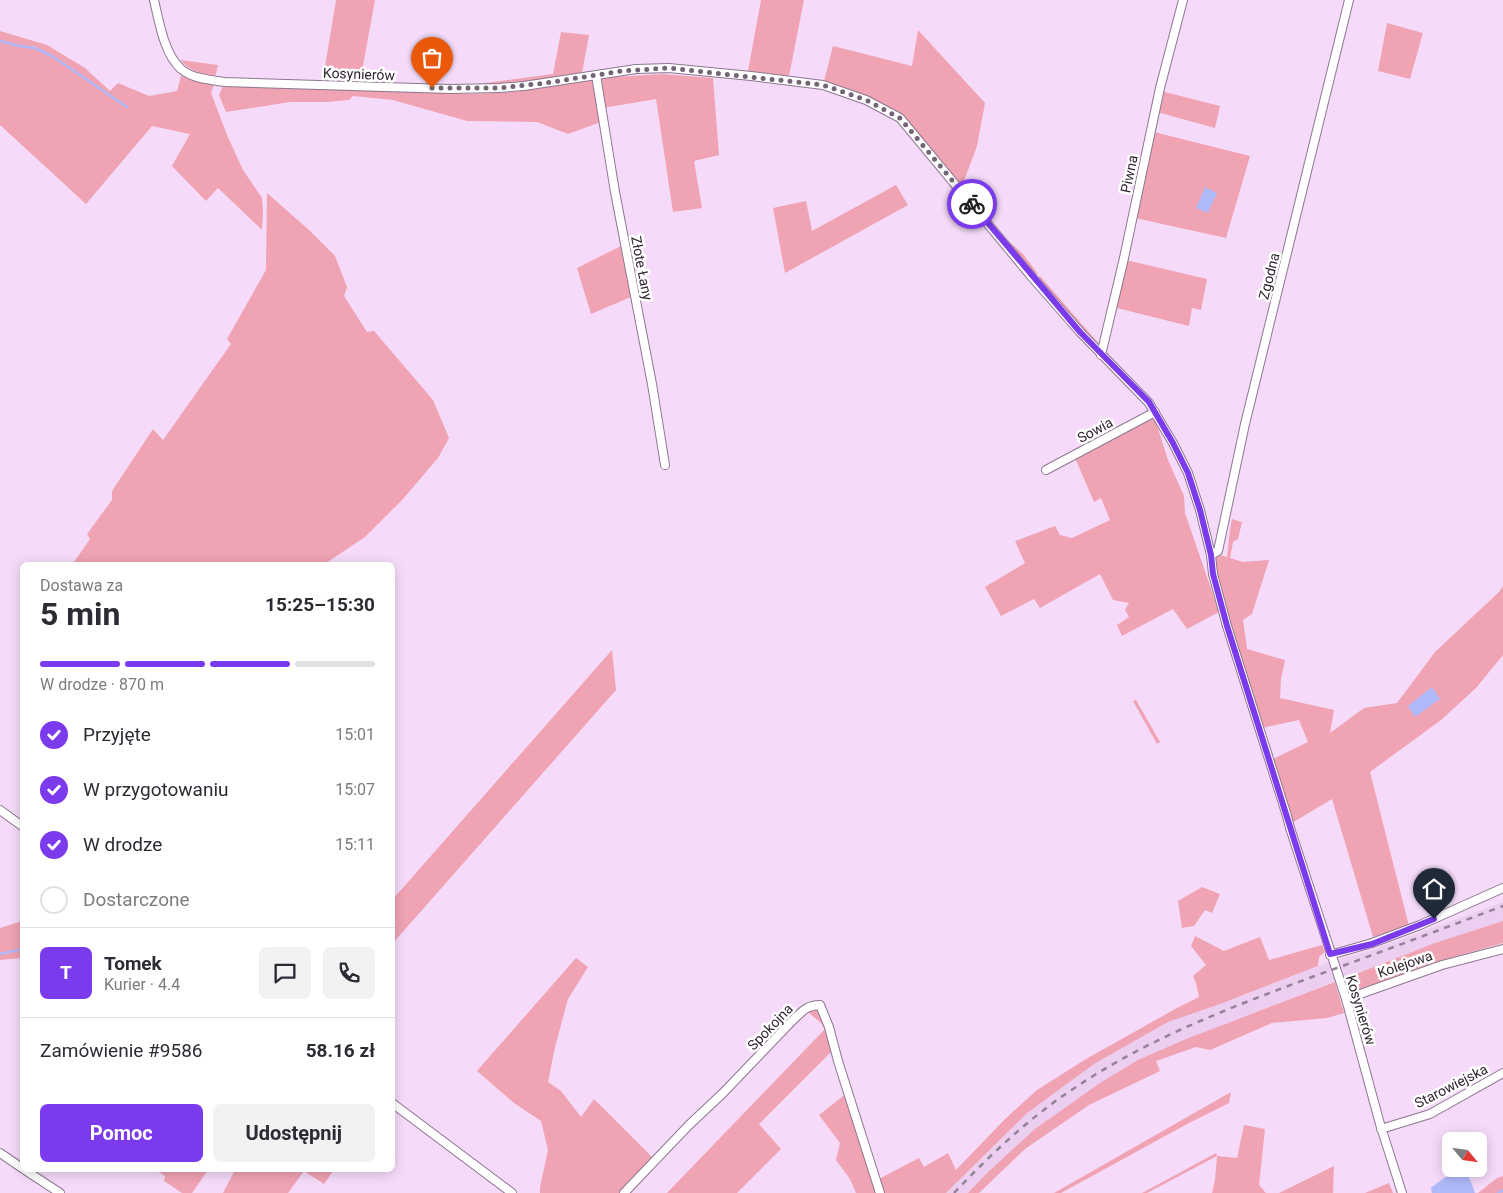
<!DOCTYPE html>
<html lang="pl">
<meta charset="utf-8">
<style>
body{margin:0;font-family:Roboto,sans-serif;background:#f2f2f3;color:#2b2b33;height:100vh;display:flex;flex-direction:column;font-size:19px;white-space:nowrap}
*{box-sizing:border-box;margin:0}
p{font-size:16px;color:#7c7c81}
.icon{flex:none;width:28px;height:28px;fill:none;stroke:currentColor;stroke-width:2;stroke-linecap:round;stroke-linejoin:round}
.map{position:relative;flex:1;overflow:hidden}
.drawer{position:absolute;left:20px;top:562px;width:375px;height:610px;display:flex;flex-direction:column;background:#fff;border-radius:8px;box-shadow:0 2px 12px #0003}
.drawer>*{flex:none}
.needle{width:32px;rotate:119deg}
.controls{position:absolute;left:1442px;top:1132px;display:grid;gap:10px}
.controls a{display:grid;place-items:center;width:45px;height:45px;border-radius:8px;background:#fff;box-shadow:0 2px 12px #0003;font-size:25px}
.pin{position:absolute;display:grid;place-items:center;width:42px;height:42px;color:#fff;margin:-51px -21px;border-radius:50% 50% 50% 0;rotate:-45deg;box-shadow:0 0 5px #0007}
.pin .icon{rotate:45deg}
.courier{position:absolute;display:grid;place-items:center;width:50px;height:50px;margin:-25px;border:4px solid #7c3aed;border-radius:50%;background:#fff;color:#222;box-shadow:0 1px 6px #0007}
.summary em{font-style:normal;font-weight:700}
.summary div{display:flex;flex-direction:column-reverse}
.summary{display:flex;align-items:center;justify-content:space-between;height:85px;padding:0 20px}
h1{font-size:32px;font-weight:700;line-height:38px}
.bar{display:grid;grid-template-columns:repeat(4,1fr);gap:8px 5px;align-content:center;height:60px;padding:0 20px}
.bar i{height:6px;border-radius:4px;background:#e1e1e2}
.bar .on{background:#7c3aed}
.bar p{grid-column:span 4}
.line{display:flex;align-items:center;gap:12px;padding:0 20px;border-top:1px solid #e1e1e2}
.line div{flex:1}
.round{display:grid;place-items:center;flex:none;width:52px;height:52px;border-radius:8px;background:#f2f2f3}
ol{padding:0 20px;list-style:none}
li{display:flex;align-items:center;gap:15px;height:55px}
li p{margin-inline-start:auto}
li .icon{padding:5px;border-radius:50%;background:#7c3aed;color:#fff;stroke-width:4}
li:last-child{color:#7c7c81}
li i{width:28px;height:28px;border:2px solid #e1e1e2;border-radius:50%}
.action{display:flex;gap:10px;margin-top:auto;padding:10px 20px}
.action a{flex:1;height:58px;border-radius:8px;background:#7c3aed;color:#fff;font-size:20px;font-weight:700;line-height:58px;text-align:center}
.action a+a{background:#f2f2f3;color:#2b2b33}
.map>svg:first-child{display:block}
.built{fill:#eccef1}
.green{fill:#f0a3b3}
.water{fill:#b0bafb}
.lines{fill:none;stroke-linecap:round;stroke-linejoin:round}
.stream{stroke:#b0bafb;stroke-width:2.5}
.minor-casing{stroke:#8d7691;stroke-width:10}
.minor{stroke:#fff;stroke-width:8}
.rail{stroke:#948296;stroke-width:2.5;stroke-dasharray:6 6;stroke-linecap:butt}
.done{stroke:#746576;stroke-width:5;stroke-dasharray:0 9}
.route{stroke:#7c3aed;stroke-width:6}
.labels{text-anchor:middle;stroke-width:5;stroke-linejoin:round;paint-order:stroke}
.street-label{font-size:14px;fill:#2f2530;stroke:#fff}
</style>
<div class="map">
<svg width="1503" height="1193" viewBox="0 0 1503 1193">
<rect width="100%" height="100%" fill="#f5dbf9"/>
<path class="built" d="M1503 902V921L1435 943 1186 1039 1138 1060 986 1174 968 1193H946L1026 1114 1094 1064 1168 1022 1220 1004 1329 962 1370 951Z"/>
<path class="green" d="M336 0H375L360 82 323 79Z
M761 0H804L789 76 748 71Z
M1387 23 1423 33 1410 79 1378 71Z
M918 30 985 103 977 146 961 189 934 153 902 115 862 94 824 81 833 46 912 66Z
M0 31 47 45 85 68 110 91 118 83 149 96 177 91 181 76 214 84 211 93 227 135 243 170 262 198 263 213 262 230 218 188 206 201 172 166 190 134 152 126 86 204 0 125Z
M561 32 589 35 582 73C542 79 503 86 463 86L553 74Z
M180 60 218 65 215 77C202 74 190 71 180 60Z
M662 74 713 78 719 155 694 161 702 208 673 212 656 99 603 108 600 78Z
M595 80 601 122 568 134 537 122 467 121 393 100 353 96 349 100 326 102H290L226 112 219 95 223 86 296 87 470 94 514 92Z
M1161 91 1220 106 1215 128 1157 112Z
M1154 132 1250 156 1226 238 1135 218Z
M896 185 908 205 785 273 773 208 806 201 812 231Z
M267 193 309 230 335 256 347 287 344 296 367 332 374 331 433 400 449 438 438 458 403 499 365 537 323 565H72L90 539 87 534 112 500V491L153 429 163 440 231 344 227 339 266 270Z
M995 229 1023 254 1038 274H1032Z
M621 246 633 296 591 314 577 268Z
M1126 260 1207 279 1201 310 1192 308 1189 326 1113 307Z
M1040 276 1100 345V351L1037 280Z
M1154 416 1168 460 1184 496 1185 513 1219 612 1187 629 1173 609 1122 636 1117 625 1129 617 1125 610 1129 603 1113 600 1100 574 1040 608 1034 599 1001 616 985 587 1025 563 1015 541 1055 526 1060 535 1072 538 1110 520 1101 498 1094 502 1075 458Z
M1232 519 1242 522 1238 539 1233 542 1230 558 1243 562 1269 560 1252 614 1243 620 1247 649 1285 660 1281 679 1280 698 1334 710 1330 733 1364 708 1397 703 1435 652 1499 592 1503 586V655L1476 688 1441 720 1370 772 1409 926 1373 937 1332 799 1292 823 1273 759 1308 742 1299 720 1262 728 1258 709 1239 652 1214 561 1217 554 1227 557C1229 543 1229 532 1232 519Z
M612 650 616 690 393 943V899Z
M1136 700 1160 742 1157 744 1133 701Z
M1202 887 1220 894 1212 913 1205 910 1194 926 1182 928 1178 901Z
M22 917V958L0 960V928L19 922Z
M1503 921V943L1439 961 1357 990 1347 988 1343 979 1435 943Z
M1195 936 1224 951 1260 937 1269 960 1322 945 1325 952 1319 957 1318 966 1220 1004 1168 1022 1094 1064 1026 1114 946 1193H884L879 1179 919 1158 924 1167 948 1153 956 1170 1005 1119 1037 1090 1086 1059 1177 1008 1199 997 1196 983 1193 976 1206 965 1191 946Z
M576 958 588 967 568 999 555 1047 548 1082 561 1091 581 1117 594 1099 653 1158 620 1193H540V1187L548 1150 541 1121 514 1103 477 1071Z
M1335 982 1344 1013 1327 1018 1272 1023 1210 1050 1196 1047 1156 1061 1160 1071 1089 1105 1025 1149 979 1193H968L986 1174 1035 1129 1100 1083 1138 1060 1186 1039Z
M809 1008C818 1008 821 1012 824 1019L878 1193H856L850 1179 836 1160 840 1143 819 1115 847 1093 831 1052 759 1124 781 1149 737 1193H667L825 1029 821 1023 808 1012 682 1138 631 1193H625Z
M1231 1092 1229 1103 1189 1123 1061 1193H1054Z
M1244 1125 1265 1129 1259 1185 1266 1193H1212L1215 1180 1217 1156 1147 1193H1142L1216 1153 1217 1156 1237 1158Z
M1334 1166 1333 1193H1279Z
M156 1170H208L192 1193H182L164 1181 165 1176Z
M235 1170H334L324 1184 304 1171 288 1193H223Z
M1503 1176V1193H1478L1497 1178Z
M1389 1183 1393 1193H1365Z"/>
<path class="water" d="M1205 187 1217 193 1208 213 1196 208Z
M1432 687 1440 699 1415 717 1408 706Z
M1462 1171 1468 1174 1475 1193H1432L1431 1188C1441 1180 1449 1173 1462 1171Z"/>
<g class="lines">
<path class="stream" d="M0 41 19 46 35 48 52 56 127 107
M0 954 22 949
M1498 1193 1503 1190"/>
<g class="minor-casing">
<path id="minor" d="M154 0C159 21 164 54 181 69 193 79 211 80 225 82L450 89 499 88 524 86 636 69 669 68 751 76 823 85 866 100 900 118 1031 276 1080 332 1149 403 1173 443 1188 473 1200 510 1211 555 1213 574 1227 626 1287 816 1290 828 1346 999 1380 1124 1402 1193
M596 75 615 192 652 384 665 465
M1101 355 1124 258 1160 88 1183 0
M1046 470 1155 412
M1211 555 1218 551 1245 424 1349 0
M0 810 22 826
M1330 955 1372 943 1420 925 1503 888
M1346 999 1442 965 1503 949
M392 1103 512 1193
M1381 1129 1430 1114 1503 1073
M0 1153 22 1168
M25 1170 60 1193
M624 1193 689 1125 723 1093 792 1021C802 1012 806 1005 820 1005L829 1027 838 1061 880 1193"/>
</g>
<use href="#minor" class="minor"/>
<path class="rail" d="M954 1193C990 1155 1029 1118 1073 1089 1147 1039 1229 1008 1312 977 1376 954 1439 930 1503 906"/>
</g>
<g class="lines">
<path class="done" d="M432 88H499L546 83 622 71 669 68 823 85 866 100 900 118 972 204"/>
<path class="route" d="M972 204 1080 332 1149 402 1173 443 1188 473 1200 510 1211 555 1213 574 1227 626 1330 954 1372 944 1434 919"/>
</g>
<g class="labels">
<g class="street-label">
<text transform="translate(359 74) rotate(2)" y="5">Kosynierów</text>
<text transform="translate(1129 174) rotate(-78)" y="5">Piwna</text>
<text transform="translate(642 268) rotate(79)" y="5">Złote Łany</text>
<text transform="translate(1269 276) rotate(-76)" y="5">Zgodna</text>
<text transform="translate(1095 430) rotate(-28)" y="5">Sowia</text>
<text transform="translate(1405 964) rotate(-19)" y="5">Kolejowa</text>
<text transform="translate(1361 1010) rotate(73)" y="5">Kosynierów</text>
<text transform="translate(770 1027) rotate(-46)" y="5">Spokojna</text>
<text transform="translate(1451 1086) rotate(-27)" y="5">Starowiejska</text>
</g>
</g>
</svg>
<div class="controls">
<a><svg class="needle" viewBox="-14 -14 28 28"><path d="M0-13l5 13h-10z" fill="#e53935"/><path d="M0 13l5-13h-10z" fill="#7c7c81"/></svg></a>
</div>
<div class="pin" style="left:432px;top:88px;background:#ea580c"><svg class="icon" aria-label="bag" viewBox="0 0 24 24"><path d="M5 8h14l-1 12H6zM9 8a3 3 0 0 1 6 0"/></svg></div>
<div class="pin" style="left:1434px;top:919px;background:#1f2937"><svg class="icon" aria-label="home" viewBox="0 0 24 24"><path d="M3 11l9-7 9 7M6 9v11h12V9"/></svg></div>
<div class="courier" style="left:972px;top:204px"><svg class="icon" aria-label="bike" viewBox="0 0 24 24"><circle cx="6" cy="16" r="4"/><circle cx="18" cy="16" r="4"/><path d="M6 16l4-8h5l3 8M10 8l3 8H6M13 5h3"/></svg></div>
<section class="drawer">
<div class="summary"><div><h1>5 min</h1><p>Dostawa za</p></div><em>15:25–15:30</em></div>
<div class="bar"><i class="on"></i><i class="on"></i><i class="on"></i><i></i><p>W drodze · 870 m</p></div>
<ol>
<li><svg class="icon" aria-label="check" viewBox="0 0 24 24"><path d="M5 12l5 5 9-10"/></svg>Przyjęte<p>15:01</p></li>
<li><svg class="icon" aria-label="check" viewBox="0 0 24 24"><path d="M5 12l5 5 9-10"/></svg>W przygotowaniu<p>15:07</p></li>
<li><svg class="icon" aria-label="check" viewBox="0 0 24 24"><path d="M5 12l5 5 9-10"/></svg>W drodze<p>15:11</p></li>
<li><i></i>Dostarczone</li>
</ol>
<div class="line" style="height:90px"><b class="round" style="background:#7c3aed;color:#fff">T</b><div><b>Tomek</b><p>Kurier · 4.4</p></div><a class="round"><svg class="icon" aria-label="chat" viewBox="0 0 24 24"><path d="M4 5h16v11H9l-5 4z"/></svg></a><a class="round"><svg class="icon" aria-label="phone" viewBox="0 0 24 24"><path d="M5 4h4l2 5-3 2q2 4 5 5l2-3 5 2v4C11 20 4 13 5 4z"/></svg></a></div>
<div class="line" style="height:65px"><div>Zamówienie #9586</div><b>58.16 zł</b></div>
<div class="action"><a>Pomoc</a><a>Udostępnij</a></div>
</section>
</div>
